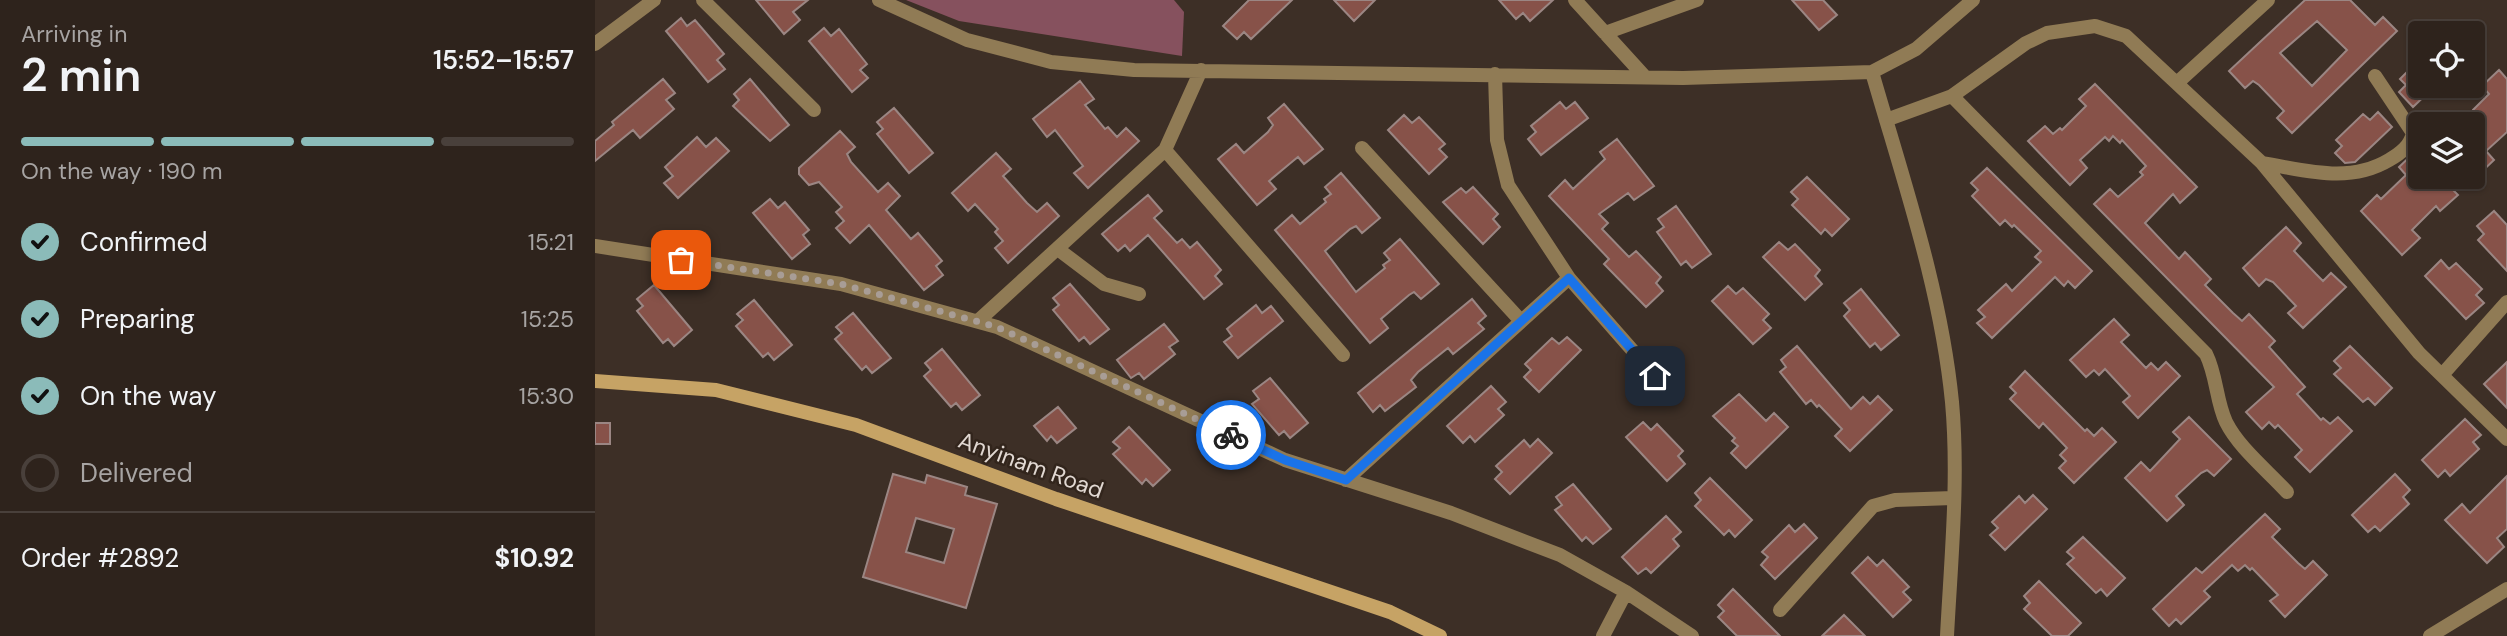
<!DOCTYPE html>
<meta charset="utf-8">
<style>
body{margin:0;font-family:"DM Sans",sans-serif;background:#362b25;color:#f1f3f6;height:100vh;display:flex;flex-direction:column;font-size:26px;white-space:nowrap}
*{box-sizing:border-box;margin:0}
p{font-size:23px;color:#a7a4a3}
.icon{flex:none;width:38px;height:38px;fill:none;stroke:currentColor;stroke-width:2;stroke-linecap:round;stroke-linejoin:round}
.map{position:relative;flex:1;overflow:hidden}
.drawer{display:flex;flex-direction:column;background:#2e231c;width:595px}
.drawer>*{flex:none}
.controls{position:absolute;left:1813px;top:21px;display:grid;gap:14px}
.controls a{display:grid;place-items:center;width:77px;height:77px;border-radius:7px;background:#2e231c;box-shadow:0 2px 5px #0004,0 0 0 2px #49403b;font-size:35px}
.pin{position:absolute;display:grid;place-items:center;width:60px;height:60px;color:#fff;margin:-30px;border-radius:14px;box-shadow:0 4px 10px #0006}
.courier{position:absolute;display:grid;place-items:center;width:70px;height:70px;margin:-35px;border:5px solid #1a73e8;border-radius:50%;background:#fff;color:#222;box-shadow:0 2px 9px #0007}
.head em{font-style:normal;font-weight:600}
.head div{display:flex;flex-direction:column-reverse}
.head{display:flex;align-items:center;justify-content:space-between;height:119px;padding:0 21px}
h1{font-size:46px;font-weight:600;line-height:52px}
.bar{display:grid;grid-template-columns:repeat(4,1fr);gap:10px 7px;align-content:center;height:84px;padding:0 21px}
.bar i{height:9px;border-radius:5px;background:#49403b}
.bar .active{background:#8bbbb9}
.bar p{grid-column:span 4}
.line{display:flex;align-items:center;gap:18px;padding:0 21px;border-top:2px solid #49403b}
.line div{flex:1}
ol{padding:0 21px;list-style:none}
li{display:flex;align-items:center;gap:21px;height:77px}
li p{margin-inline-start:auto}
li .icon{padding:7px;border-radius:50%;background:#8bbbb9;color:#111;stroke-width:4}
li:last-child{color:#a7a4a3}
li i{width:38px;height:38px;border:4px solid #49403b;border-radius:50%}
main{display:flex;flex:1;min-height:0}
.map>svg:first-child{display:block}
.forest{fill:#86515e}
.building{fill:#875249;stroke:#9b8683;stroke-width:2;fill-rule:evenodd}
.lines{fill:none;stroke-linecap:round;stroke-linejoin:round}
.street{stroke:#907b55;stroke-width:14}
.secondary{stroke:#c6a365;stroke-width:14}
.done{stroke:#a89d96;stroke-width:7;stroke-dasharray:0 12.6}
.route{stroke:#1a73e8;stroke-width:9}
.labels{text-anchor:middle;stroke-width:5;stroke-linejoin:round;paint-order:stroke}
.street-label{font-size:23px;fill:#e1d8d2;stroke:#32251c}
</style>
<main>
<section class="drawer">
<div class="head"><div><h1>2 min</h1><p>Arriving in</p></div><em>15:52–15:57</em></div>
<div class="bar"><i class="active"></i><i class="active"></i><i class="active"></i><i></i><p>On the way · 190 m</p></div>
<ol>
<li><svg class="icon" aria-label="check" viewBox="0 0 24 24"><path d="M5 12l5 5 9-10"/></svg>Confirmed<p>15:21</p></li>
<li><svg class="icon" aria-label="check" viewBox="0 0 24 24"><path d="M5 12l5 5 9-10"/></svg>Preparing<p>15:25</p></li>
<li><svg class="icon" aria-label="check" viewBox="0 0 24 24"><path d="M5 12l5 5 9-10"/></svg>On the way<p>15:30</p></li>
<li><i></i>Delivered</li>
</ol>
<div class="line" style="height:91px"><div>Order #2892</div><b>$10.92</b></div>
</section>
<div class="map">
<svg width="1912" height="636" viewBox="0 0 1912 636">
<rect width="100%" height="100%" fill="#3d2f26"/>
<path class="forest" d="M311 0H579L589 12 587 56 364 21Z"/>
<path class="building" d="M161 0H213L198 12 205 20 189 34Z
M654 0H697L656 39 649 32 642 39 628 26Z
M739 0H780L759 21Z
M904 0H958L935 21 928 13 921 19Z
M1197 0H1228L1242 15 1224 30Z
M1710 0H1755L1780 25 1788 17 1802 31 1697 133 1682 118 1689 111 1664 85 1658 81 1650 88 1634 71ZM1722 21 1752 50 1717 86 1685 53Z
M86 18 92 26 100 20 129 54 122 60 130 69 113 82 71 31Z
M229 28 236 36 244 29 272 64 265 70 273 78 257 92 214 41Z
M1825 59V86H1840L1818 107 1804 92 1811 85 1805 79Z
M1904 70 1912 79V132L1891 151 1899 160 1878 180V110L1894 94 1887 86Z
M68 79 80 93 71 100 79 109 45 138 38 130 0 161V141L19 125 17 122Z
M155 79 194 125 175 141 138 106 144 100 139 94Z
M485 81 499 99 490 105 510 129 513 127 522 137 531 128 544 141 493 188 479 173 488 166 460 130 452 137 438 119Z
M1500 84 1602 187 1585 203 1578 194 1550 223 1584 259 1590 252 1616 279 1610 285 1638 313 1647 321 1654 314 1680 341 1674 347 1710 387 1702 394 1726 420 1728 418 1735 424 1743 417 1757 431 1715 472 1700 457 1707 450 1683 425 1680 428 1674 422 1667 429 1651 412 1679 387 1499 204 1515 189 1523 197 1548 175 1545 172 1551 166 1527 140 1525 143 1518 136 1514 141 1510 137 1485 160 1492 168 1475 185 1433 141 1450 126 1458 134 1465 128 1467 130 1491 106 1484 99Z
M965 102 971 109 980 102 993 118 946 155 933 139 941 132 936 126Z
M689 104 728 149 709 164 703 157 698 161 674 181 681 189 662 205 623 159 641 144 649 153 673 132 678 125 673 118Z
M299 108 338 153 314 173 282 134 288 129 282 122Z
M1783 112 1797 127 1760 162 1750 163 1740 153 1747 146 1741 140 1768 114 1775 120Z
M809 115 817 123 824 117 850 144 844 149 852 157 834 174 793 130Z
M245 131 260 147 252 154 256 162 283 192 293 183 305 196 291 210 316 239 323 233 347 261 341 266 348 275 329 290 274 225 255 243 241 228 249 221 241 212 247 207 224 182 214 185 204 174V168Z
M102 137 111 147 121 138 134 151 83 198 69 183 78 176 70 167Z
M1022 139 1059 186 1039 200 1033 193 1004 214 1013 223 1007 229 1034 257 1041 251 1066 277 1061 283 1068 291 1051 307 1009 264 1014 259 954 196 970 180 978 189 1010 159 1005 152Z
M1825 147V177H1845L1863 195 1845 211 1841 206 1817 230 1825 238 1807 255 1766 211 1782 195 1786 199 1811 175 1804 167Z
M401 153 416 169 408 176 432 203 442 212 452 203 464 216 413 263 400 248 408 241 400 232 403 229 380 204 373 211 357 193Z
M1392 168 1497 271 1480 288 1473 281 1469 286 1460 277 1397 338 1382 323 1390 317 1383 310 1411 284 1417 291 1446 262 1440 257 1446 251 1419 225 1417 227 1410 220 1405 225 1377 196 1383 190 1376 183Z
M746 173 785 218 767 233 761 226 755 229 730 251 761 292 790 268 788 265 795 260 789 253 805 239 844 284 826 299 819 292 814 295 786 319 793 328 775 343 680 230 697 215 705 224 731 202 729 199 736 194 730 187Z
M1212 177 1254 219 1237 236 1230 229 1226 234 1197 205 1203 199 1196 192Z
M878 187 903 214 898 219 905 227 888 244 848 202 866 188 871 193Z
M553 195 567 211 559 218 582 243 587 239 595 248 602 242 626 270 620 276 627 284 609 299 553 235 535 251 530 245 523 251 507 234Z
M175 199 183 208 190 202 214 230 208 235 215 244 197 259 158 213Z
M1081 206 1116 254 1097 268 1091 261 1086 265 1062 232 1069 227 1063 219Z
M1899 211 1912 225V271L1883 240 1889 234 1882 226Z
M1691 227 1706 243 1699 251 1721 274 1728 281 1736 273 1751 287 1708 328 1693 313 1701 306 1678 282 1671 279 1664 286 1648 268Z
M1184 242 1193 250 1200 244 1225 270 1220 276 1227 284 1210 300 1168 257Z
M1846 260 1854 269 1861 263 1887 289 1881 295 1889 303 1871 319 1830 276Z
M475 284 514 329 495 344 489 337 484 341 458 310 464 305 458 298Z
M59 285 97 330 79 346 73 339 68 343 42 311 48 306 42 299Z
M1133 286 1141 294 1148 288 1174 314 1168 320 1176 328 1158 344 1117 301Z
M1266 289 1304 335 1286 350 1280 343 1275 347 1249 316 1255 310 1249 303Z
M877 299 891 316 883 323 889 329 858 354 853 348 823 372 816 380 821 387 790 411 785 405 778 412 763 393Z
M159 300 197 345 179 360 173 353 168 357 141 326 148 320 142 314Z
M661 305 667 313 676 306 688 321 643 358 629 342 637 336 632 329Z
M258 313 296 358 277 373 271 366 267 370 240 339 247 333 241 327Z
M1519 319 1534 335 1526 342 1551 368 1556 363 1563 370 1571 362 1585 376 1543 418 1528 402 1535 396 1510 369 1504 375 1499 370 1491 377 1475 360Z
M569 324 583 341 574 347 580 354 549 379 544 373 536 378 522 360Z
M972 337 986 350 944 392 929 377 936 370 930 364 957 338 964 344Z
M1202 346 1256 409 1268 397 1275 404 1283 396 1297 410 1255 451 1240 436 1247 429 1224 405 1222 407 1216 400 1211 404 1185 372 1191 367 1186 360Z
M1755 346 1797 388 1780 405 1773 398 1768 402 1739 374 1746 368 1739 361Z
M347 349 385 395 367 410 361 403 356 407 329 376 336 370 330 363Z
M1912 362V408L1889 384Z
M1430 371 1490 431 1492 429 1499 436 1507 428 1521 442 1479 483 1464 468 1471 461 1465 455 1472 448 1448 423 1444 428 1415 399 1421 393 1415 387Z
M675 378 713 423 695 438 689 431 684 435 657 404 664 399 658 391Z
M896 386 911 402 903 409 909 415 880 442 875 436 868 443 852 426Z
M1144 394 1171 421 1179 413 1193 427 1151 468 1136 453 1143 446 1137 441 1140 438 1118 416Z
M463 407 481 428 462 443 456 436 452 441 439 426Z
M1594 417 1636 459 1619 476 1612 470 1606 473 1581 496 1589 505 1572 521 1530 478 1546 462 1555 471 1585 439 1578 432Z
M1870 419 1886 435 1878 442 1884 449 1855 476 1850 470 1843 477 1827 460Z
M1048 422 1056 430 1062 424 1088 451 1083 456 1090 464 1072 481 1031 437Z
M0 423H15V444H0Z
M534 427 575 470 558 486 551 479 547 484 518 454 525 448 518 442Z
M943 439 957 453 915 494 900 479 907 472 901 466 929 440 935 447Z
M298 474 330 483 332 475 372 487 370 495 402 504 371 608 268 577ZM321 518 359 529 349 563 311 552Z
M1800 474 1815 490 1808 497 1814 504 1785 531 1780 526 1773 532 1757 515Z
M1912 476V529L1902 538 1909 547 1892 563 1850 520 1867 504 1875 513Z
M1115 478 1157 520 1140 537 1134 530 1129 535 1100 506 1106 500 1100 493Z
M978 484 1016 529 998 544 991 537 987 541 960 510 967 505 961 497Z
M1438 495 1452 509 1410 550 1395 535 1403 528 1397 522 1424 496 1430 503Z
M1670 514 1685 529 1677 537 1703 563 1710 569 1718 561 1732 575 1690 617 1675 601 1683 595 1657 568 1655 570 1650 565 1643 571 1637 565 1609 591 1615 597 1586 624 1581 619 1574 626 1558 609 1601 568 1607 573Z
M1071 516 1086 532 1078 539 1084 546 1056 573 1051 568 1043 574 1027 557Z
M1209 524 1222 538 1180 579 1166 565 1173 557 1167 552 1194 525 1200 532Z
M1488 537 1530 578 1512 596 1506 589 1501 593 1472 564 1479 558 1472 552Z
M1273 557 1282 566 1288 560 1314 587 1308 592 1316 600 1298 617 1257 573Z
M1444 581 1486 623 1473 636H1457L1429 609 1435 603 1429 596Z
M1138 589 1185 636H1142L1123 617 1129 611 1123 605Z
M1249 615 1270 636H1227Z"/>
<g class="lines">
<path class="street" d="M108 0 219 110
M284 0 372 40 456 62 539 70 1088 78 1277 72 1321 49 1378 0
M980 0 1050 77
M1010 33 1102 0
M0 44 59 0
M1277 72C1308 180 1346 289 1357 402 1364 479 1356 559 1352 636
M900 74 902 140 913 185 974 278 1060 376
M1583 82 1673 0
M1357 96 1611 354C1622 376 1621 401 1631 422 1644 448 1672 470 1692 492
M1291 120 1357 96 1431 43 1452 33 1500 26 1531 36 1667 163 1824 353 1912 439
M767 148 926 321
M570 150 748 355
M1667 163C1710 170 1754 184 1794 160 1806 153 1815 146 1818 133L1780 76
M0 246 246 284 402 327 690 460 856 513 965 555 1031 592 1097 636
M464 250 509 284 544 294
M383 321 570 150 606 70
M1847 375 1912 302
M751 480 974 278
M1185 610 1278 506 1300 500 1358 498
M1008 636 1031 592
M1835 636 1912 589"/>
<path class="secondary" d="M0 381 121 390 261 425 461 499 795 612 845 636"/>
</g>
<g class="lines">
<path class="done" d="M86 260 246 284 402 327 636 435"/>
<path class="route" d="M636 435 690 460 751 480 974 278 1060 376"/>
</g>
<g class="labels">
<g class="street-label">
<text transform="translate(436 465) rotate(20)" y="8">Anyinam Road</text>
</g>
</g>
</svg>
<div class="controls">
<a><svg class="icon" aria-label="locate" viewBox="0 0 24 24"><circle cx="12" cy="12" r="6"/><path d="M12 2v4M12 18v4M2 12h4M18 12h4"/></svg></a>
<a><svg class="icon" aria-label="layers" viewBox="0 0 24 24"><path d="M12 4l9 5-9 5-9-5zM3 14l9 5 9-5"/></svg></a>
</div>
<div class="pin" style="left:86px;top:260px;background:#ea580c"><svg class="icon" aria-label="bag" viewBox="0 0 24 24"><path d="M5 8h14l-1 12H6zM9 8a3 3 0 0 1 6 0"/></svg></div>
<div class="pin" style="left:1060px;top:376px;background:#1f2937"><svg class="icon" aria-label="home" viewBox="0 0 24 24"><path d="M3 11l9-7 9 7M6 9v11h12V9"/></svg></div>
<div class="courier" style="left:636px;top:435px"><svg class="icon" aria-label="bike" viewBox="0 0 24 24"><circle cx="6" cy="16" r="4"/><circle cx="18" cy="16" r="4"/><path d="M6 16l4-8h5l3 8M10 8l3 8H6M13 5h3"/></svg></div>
</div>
</main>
